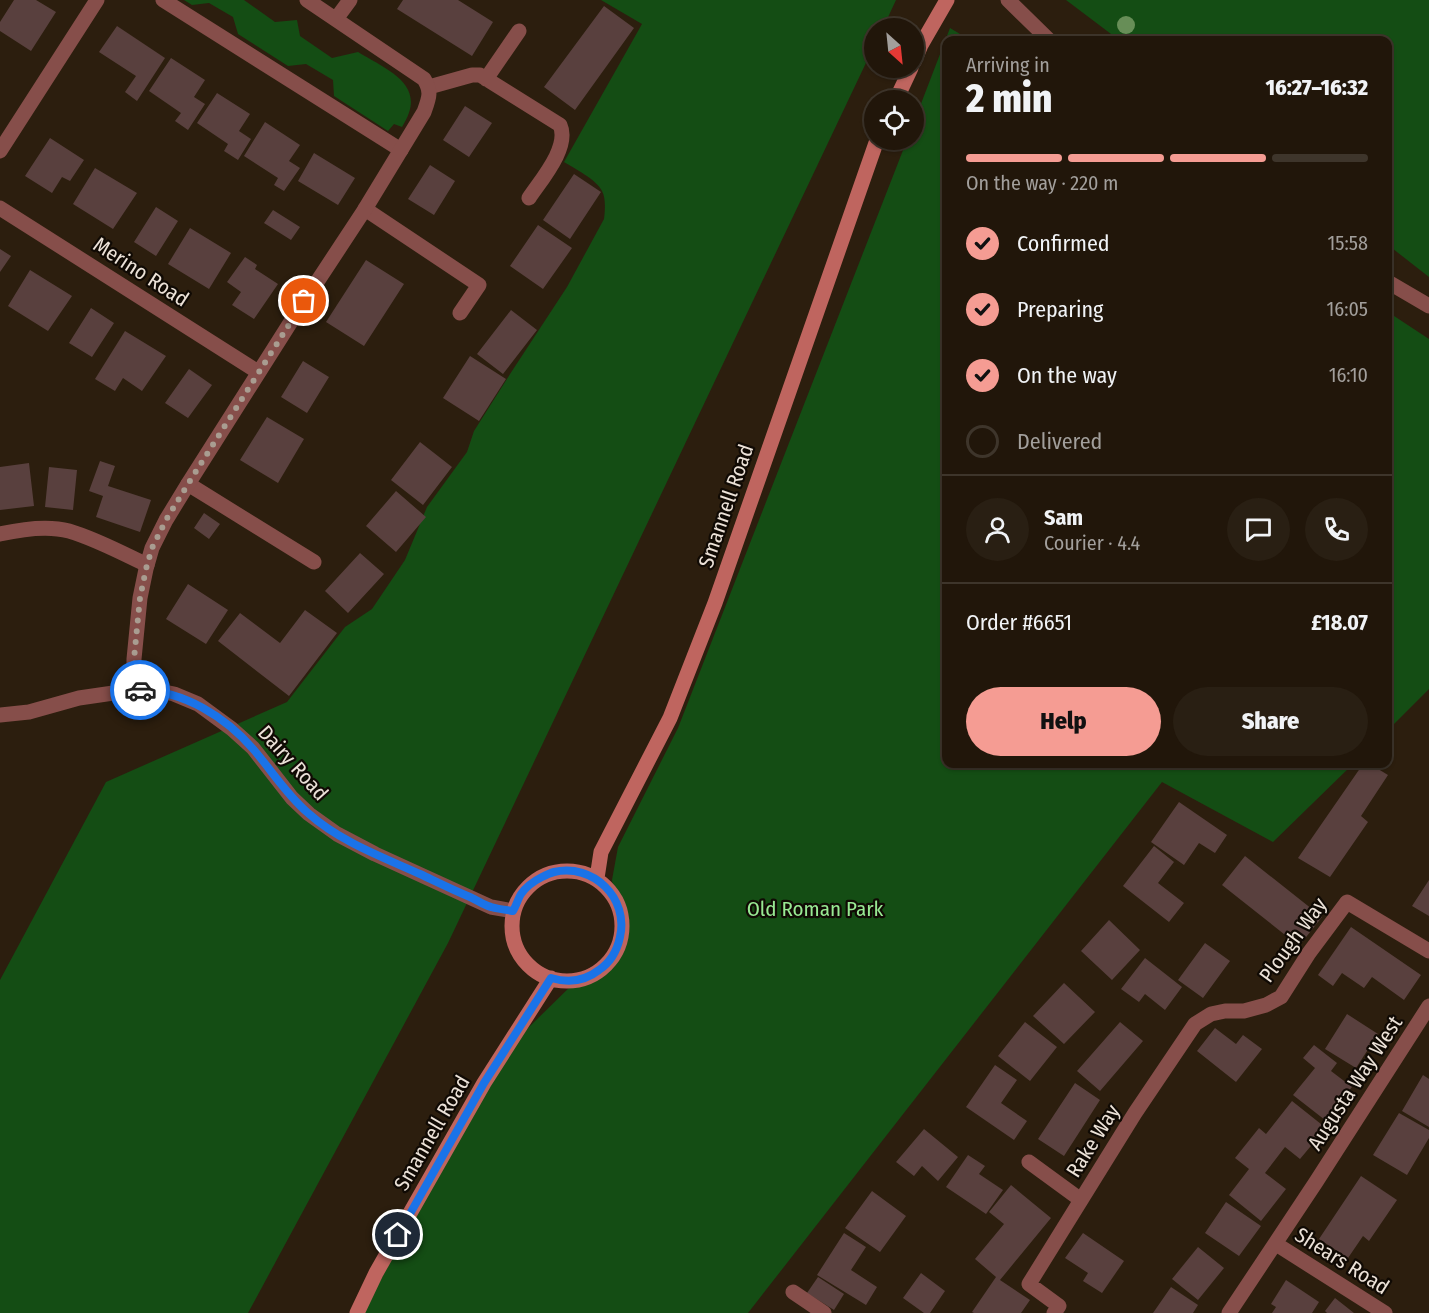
<!DOCTYPE html>
<meta charset="utf-8">
<style>
body{margin:0;font-family:"Fira Sans Condensed",sans-serif;background:#291f13;color:#f1f3f6;height:100vh;display:flex;flex-direction:column;font-size:22px;white-space:nowrap}
*{box-sizing:border-box;margin:0}
p{font-size:20px;color:#a29f9c}
.icon{flex:none;width:33px;height:33px;fill:none;stroke:currentColor;stroke-width:2;stroke-linecap:round;stroke-linejoin:round}
.map{position:relative;flex:1;overflow:hidden}
.panel{position:absolute;left:942px;top:36px;width:450px;height:732px;display:flex;flex-direction:column;background:#21160a;border-radius:12px;box-shadow:0 2px 4px #0004,0 0 0 2px #3e352b}
.panel>*{flex:none}
.needle{width:39px;rotate:153deg}
.tools{position:absolute;left:864px;top:18px;display:grid;gap:12px}
.tools a{display:grid;place-items:center;width:60px;height:60px;border-radius:50%;background:#21160a;box-shadow:0 2px 4px #0004,0 0 0 2px #3e352b;font-size:30px}
.pin{position:absolute;display:grid;place-items:center;width:51px;height:51px;color:#fff;margin:-26px;border:3px solid #fff;border-radius:50%;box-shadow:0 2px 6px #0007}
.courier{position:absolute;display:grid;place-items:center;width:60px;height:60px;margin:-30px;border:4px solid #1a73e8;border-radius:50%;background:#fff;color:#222;box-shadow:0 2px 8px #0007}
.overview em{font-style:normal;font-weight:800}
.overview div{display:flex;flex-direction:column-reverse}
.overview{display:flex;align-items:center;justify-content:space-between;height:102px;padding:0 24px}
h1{font-size:39px;font-weight:800;line-height:45px}
.bar{display:grid;grid-template-columns:repeat(4,1fr);gap:9px 6px;align-content:center;height:72px;padding:0 24px}
.bar i{height:8px;border-radius:4px;background:#3e352b}
.bar .on{background:#f59c93}
.bar p{grid-column:span 4}
.line{display:flex;align-items:center;gap:15px;padding:0 24px;border-top:2px solid #3e352b}
.line div{flex:1}
.round{display:grid;place-items:center;flex:none;width:63px;height:63px;border-radius:32px;background:#291f13}
ol{padding:0 24px;list-style:none}
li{display:flex;align-items:center;gap:18px;height:66px}
li p{margin-inline-start:auto}
li .icon{padding:6px;border-radius:50%;background:#f59c93;color:#111;stroke-width:4}
li:last-child{color:#a29f9c}
li i{width:33px;height:33px;border:3px solid #3e352b;border-radius:50%}
.primary-button{display:flex;gap:12px;margin-top:auto;padding:12px 24px}
.primary-button a{flex:1;height:69px;border-radius:36px;background:#f59c93;color:#111;font-size:24px;font-weight:800;line-height:69px;text-align:center}
.primary-button a+a{background:#291f13;color:#f1f3f6}
.map>svg:first-child{display:block}
.green{fill:#144d14}
.building{fill:#59403e}
.lines{fill:none;stroke-linecap:round;stroke-linejoin:round}
.lane{stroke:#864e4a;stroke-width:15}
.street{stroke:#864e4a;stroke-width:15}
.secondary{stroke:#bf655f;stroke-width:15}
.tree{fill:#678e57}
.done{stroke:#a99d91;stroke-width:6;stroke-dasharray:0 10.8}
.route{stroke:#1a73e8;stroke-width:8}
.labels{text-anchor:middle;stroke-width:4.5;stroke-linejoin:round;paint-order:stroke}
.street-label{font-size:21px;fill:#ece2d8;stroke:#100a04}
.park-label{font-size:21px;fill:#98e993;stroke:#100a04}
</style>
<div class="map">
<svg width="1429" height="1313" viewBox="0 0 1429 1313">
<rect width="100%" height="100%" fill="#2c1e0e"/>
<path class="green" d="M184 0H244L275 22 297 20 300 36 332 58 358 52C389 71 429 85 402 127L394 124 388 131 334 96 333 80 306 64 288 66 238 34 233 17 209 3 192 5Z
M601 0H896L883 28H874V46L448 943 248 1313H0V980L106 782 287 702 345 627 372 609 405 560 427 507 467 452 474 431 512 371 567 287 604 219C605 211 606 198 602 191 597 180 574 168 564 162L642 24Z
M1066 0H1429V277L1388 245V40H1119Z
M950 28 970 40H946V764H1353L1273 842 1162 782 748 1313H363L456 1138 526 1030 576 981 595 968 611 951 620 928 612 880 618 847 678 728 907 140H914V122Z
M1388 312 1429 339V689L1388 730Z"/>
<path class="building" d="M14 0H36L56 12 31 51 0 31V22Z
M403 0H458L493 22 472 56 397 9Z
M604 6 634 28 575 110 544 87Z
M117 26 165 58 137 101 125 92 136 76 99 52Z
M171 58 205 80 194 97 205 104 188 130 175 121 181 113 149 91Z
M217 93 250 114 239 131 251 139 238 160 224 151 228 144 197 123Z
M465 106 492 123 469 157 443 140Z
M265 122 300 145 289 161 300 168 284 191 274 185 278 178 244 156Z
M50 138 84 160 70 181 62 177 52 193 25 176Z
M314 153 355 178 338 205 298 181Z
M430 165 455 181 434 215 408 199Z
M95 168 137 193 113 229 73 204Z
M574 174 601 192 570 239 543 220Z
M156 207 178 221 156 256 134 242Z
M273 210 300 227 291 240 264 223Z
M538 225 572 248 543 289 510 266Z
M190 228 231 253 209 289 168 264Z
M0 249 11 256 0 272Z
M245 257 257 265 255 269 278 284 254 319 232 305 241 292 227 282Z
M366 260 404 284 364 346 326 322Z
M30 270 72 296 48 331 8 306Z
M91 308 114 323 92 357 69 343Z
M511 310 537 330 503 374 477 354Z
M125 331 166 356 142 391 123 378 115 391 95 379Z
M470 356 506 379 479 421 443 398Z
M303 361 329 377 307 413 281 397Z
M189 369 212 385 188 418 165 403Z
M267 417 304 439 278 483 240 460Z
M420 442 452 467 423 505 391 480Z
M100 461 115 466 108 486 151 500 140 532 96 517 103 496 89 491Z
M29 463 34 506 0 510V467Z
M49 467 77 470 73 510 45 507Z
M396 491 426 517 396 552 366 526Z
M204 513 220 524 209 539 194 528Z
M360 553 384 574 348 613 325 591Z
M188 584 228 610 206 644 166 619Z
M305 610 337 633 289 696 218 641 240 613 280 643Z
M1363 764H1370L1388 775 1361 816 1368 822 1330 877 1298 858Z
M1179 802 1227 835 1215 853 1199 843 1184 865 1151 842Z
M1154 846 1174 862 1158 883 1184 903 1169 922 1123 886Z
M1245 856 1322 917 1299 946 1222 885Z
M1429 880V916L1412 906Z
M1109 920 1140 950 1112 980 1081 951Z
M1351 927 1421 975 1404 1000 1372 977 1364 988 1342 973 1333 986 1318 975Z
M1205 943 1230 961 1203 998 1178 980Z
M1145 958 1182 987 1165 1010 1145 994 1139 1002 1121 989Z
M1064 983 1095 1012 1064 1044 1033 1016Z
M1347 1014 1378 1034 1356 1068 1325 1049Z
M1025 1022 1057 1047 1030 1081 998 1056Z
M1120 1022 1143 1041 1100 1091 1077 1071Z
M1215 1028 1236 1044 1243 1035 1262 1049 1236 1082 1197 1051Z
M1314 1045 1337 1063 1331 1071 1352 1087 1325 1120 1293 1095 1315 1068 1303 1058Z
M995 1065 1017 1080 1001 1103 1027 1121 1014 1140 966 1107Z
M1423 1075 1429 1079V1127L1402 1111Z
M1075 1083 1100 1100 1064 1156 1038 1139Z
M1292 1101 1326 1128 1300 1159 1285 1147 1265 1173 1286 1189 1261 1221 1229 1195 1249 1169 1235 1158 1259 1128 1266 1134Z
M1399 1113 1429 1130V1138L1407 1175 1373 1155Z
M924 1129 958 1157 938 1181 922 1166 914 1176 896 1162Z
M968 1155 985 1166 979 1174 1003 1190 986 1214 946 1187Z
M1361 1176 1397 1200 1369 1241 1363 1236 1348 1258 1319 1239Z
M1011 1185 1051 1218 1000 1280 1030 1300 1021 1313H974L972 1312 996 1277 975 1259 1004 1224 989 1212Z
M872 1191 906 1216 880 1252 845 1228Z
M1226 1202 1261 1226 1239 1256 1205 1233Z
M844 1233 866 1247 851 1270 877 1287 866 1305 817 1275Z
M1083 1233 1124 1261 1102 1293 1083 1281 1088 1273 1065 1258Z
M1198 1247 1224 1268 1198 1300 1172 1279Z
M921 1273 945 1291 930 1313H924L903 1298Z
M818 1277 844 1294 834 1310 807 1293Z
M1286 1280 1319 1302 1312 1313H1272L1276 1307 1271 1304Z
M1171 1287 1198 1305 1193 1313H1153Z
M1335 1298 1354 1313H1327L1325 1311Z"/>
<g class="lines">
<path class="lane" d="M163 0 401 150
M486 79 519 31
M429 87 472 75H480L560 125C570 147 541 180 529 198
M365 209 479 285 460 313
M188 484 314 562
M0 534C22 529 47 525 69 531 96 539 122 553 147 565"/>
<path class="street" d="M1008 0 1049 40
M336 19 350 0
M0 151 97 0
M0 208 258 372
M1388 282 1429 306
M134 690V659L140 598 146 569 152 548 166 520 188 484 292 320 365 209 424 112C429 98 432 92 424 79L307 0
M0 715 29 712 79 698 134 690H155L174 694 198 704 232 729 253 748 292 798 309 814 337 834 375 854 491 907 513 911
M1029 1162 1081 1200
M1276 1244 1385 1313
M793 1292 824 1313
M1054 1313 1059 1306 1029 1284 1135 1113 1195 1024 1211 1014 1225 1011H1244L1266 1005 1281 997 1309 953 1347 902 1429 951
M1229 1313 1316 1182 1429 1006"/>
<path class="secondary" d="M914 62 921 45 947 0
M896 100 911 68
M512 926a55 55 0 1 1 110 0a55 55 0 1 1-110 0Z
M597 878 601 852 670 718 715 603 877 140
M357 1313 376 1273 484 1083 551 978"/>
</g>
<circle class="tree" cx="1126" cy="25" r="9"/>
<g class="lines">
<path class="done" d="M140 690H134V659L140 598 146 569 152 548 166 520 188 484 304 301"/>
<path class="route" d="M140 690C184 691 226 717 254 750 272 771 286 794 308 813 339 841 382 857 420 874 437 882 453 890 470 897 477 900 483 905 491 907 498 909 506 910 513 911 516 906 518 899 521 894 526 887 534 881 542 877 546 875 550 873 554 872 593 863 629 898 620 937 617 951 611 962 599 970 585 981 568 983 551 978L484 1083 398 1235"/>
</g>
<g class="labels">
<g class="street-label">
<text transform="translate(141 272) rotate(33)" y="7">Merino Road</text>
<text transform="translate(726 506) rotate(-71)" y="7">Smannell Road</text>
<text transform="translate(293 763) rotate(48)" y="7">Dairy Road</text>
<text transform="translate(1293 940) rotate(-54)" y="7">Plough Way</text>
<text transform="translate(1355 1083) rotate(-57)" y="7">Augusta Way West</text>
<text transform="translate(432 1133) rotate(-60)" y="7">Smannell Road</text>
<text transform="translate(1093 1141) rotate(-58)" y="7">Rake Way</text>
<text transform="translate(1342 1261) rotate(32)" y="7">Shears Road</text>
</g>
<g class="park-label">
<text x="815" y="916">Old Roman Park</text>
</g>
</g>
</svg>
<div class="tools">
<a><svg class="needle" viewBox="-14 -14 28 28"><path d="M0-13l5 13h-10z" fill="#e53935"/><path d="M0 13l5-13h-10z" fill="#a29f9c"/></svg></a>
<a><svg class="icon" aria-label="locate" viewBox="0 0 24 24"><circle cx="12" cy="12" r="6"/><path d="M12 2v4M12 18v4M2 12h4M18 12h4"/></svg></a>
</div>
<div class="pin" style="left:304px;top:301px;background:#ea580c"><svg class="icon" aria-label="bag" viewBox="0 0 24 24"><path d="M5 8h14l-1 12H6zM9 8a3 3 0 0 1 6 0"/></svg></div>
<div class="pin" style="left:398px;top:1235px;background:#1f2937"><svg class="icon" aria-label="home" viewBox="0 0 24 24"><path d="M3 11l9-7 9 7M6 9v11h12V9"/></svg></div>
<div class="courier" style="left:140px;top:690px"><svg class="icon" aria-label="car" viewBox="0 0 24 24"><path d="M5 17H2v-5l4-1 3-4h7l3 4 3 1v5h-3M9 17h6M6 11h13"/><circle cx="7" cy="17" r="2"/><circle cx="17" cy="17" r="2"/></svg></div>
<section class="panel">
<div class="overview"><div><h1>2 min</h1><p>Arriving in</p></div><em>16:27–16:32</em></div>
<div class="bar"><i class="on"></i><i class="on"></i><i class="on"></i><i></i><p>On the way · 220 m</p></div>
<ol>
<li><svg class="icon" aria-label="check" viewBox="0 0 24 24"><path d="M5 12l5 5 9-10"/></svg>Confirmed<p>15:58</p></li>
<li><svg class="icon" aria-label="check" viewBox="0 0 24 24"><path d="M5 12l5 5 9-10"/></svg>Preparing<p>16:05</p></li>
<li><svg class="icon" aria-label="check" viewBox="0 0 24 24"><path d="M5 12l5 5 9-10"/></svg>On the way<p>16:10</p></li>
<li><i></i>Delivered</li>
</ol>
<div class="line" style="height:108px"><a class="round"><svg class="icon" aria-label="person" viewBox="0 0 24 24"><circle cx="12" cy="8" r="4"/><path d="M4 21q1-7 8-7t8 7"/></svg></a><div><b>Sam</b><p>Courier · 4.4</p></div><a class="round"><svg class="icon" aria-label="chat" viewBox="0 0 24 24"><path d="M4 5h16v11H9l-5 4z"/></svg></a><a class="round"><svg class="icon" aria-label="phone" viewBox="0 0 24 24"><path d="M5 4h4l2 5-3 2q2 4 5 5l2-3 5 2v4C11 20 4 13 5 4z"/></svg></a></div>
<div class="line" style="height:78px"><div>Order #6651</div><b>£18.07</b></div>
<div class="primary-button"><a>Help</a><a>Share</a></div>
</section>
</div>
